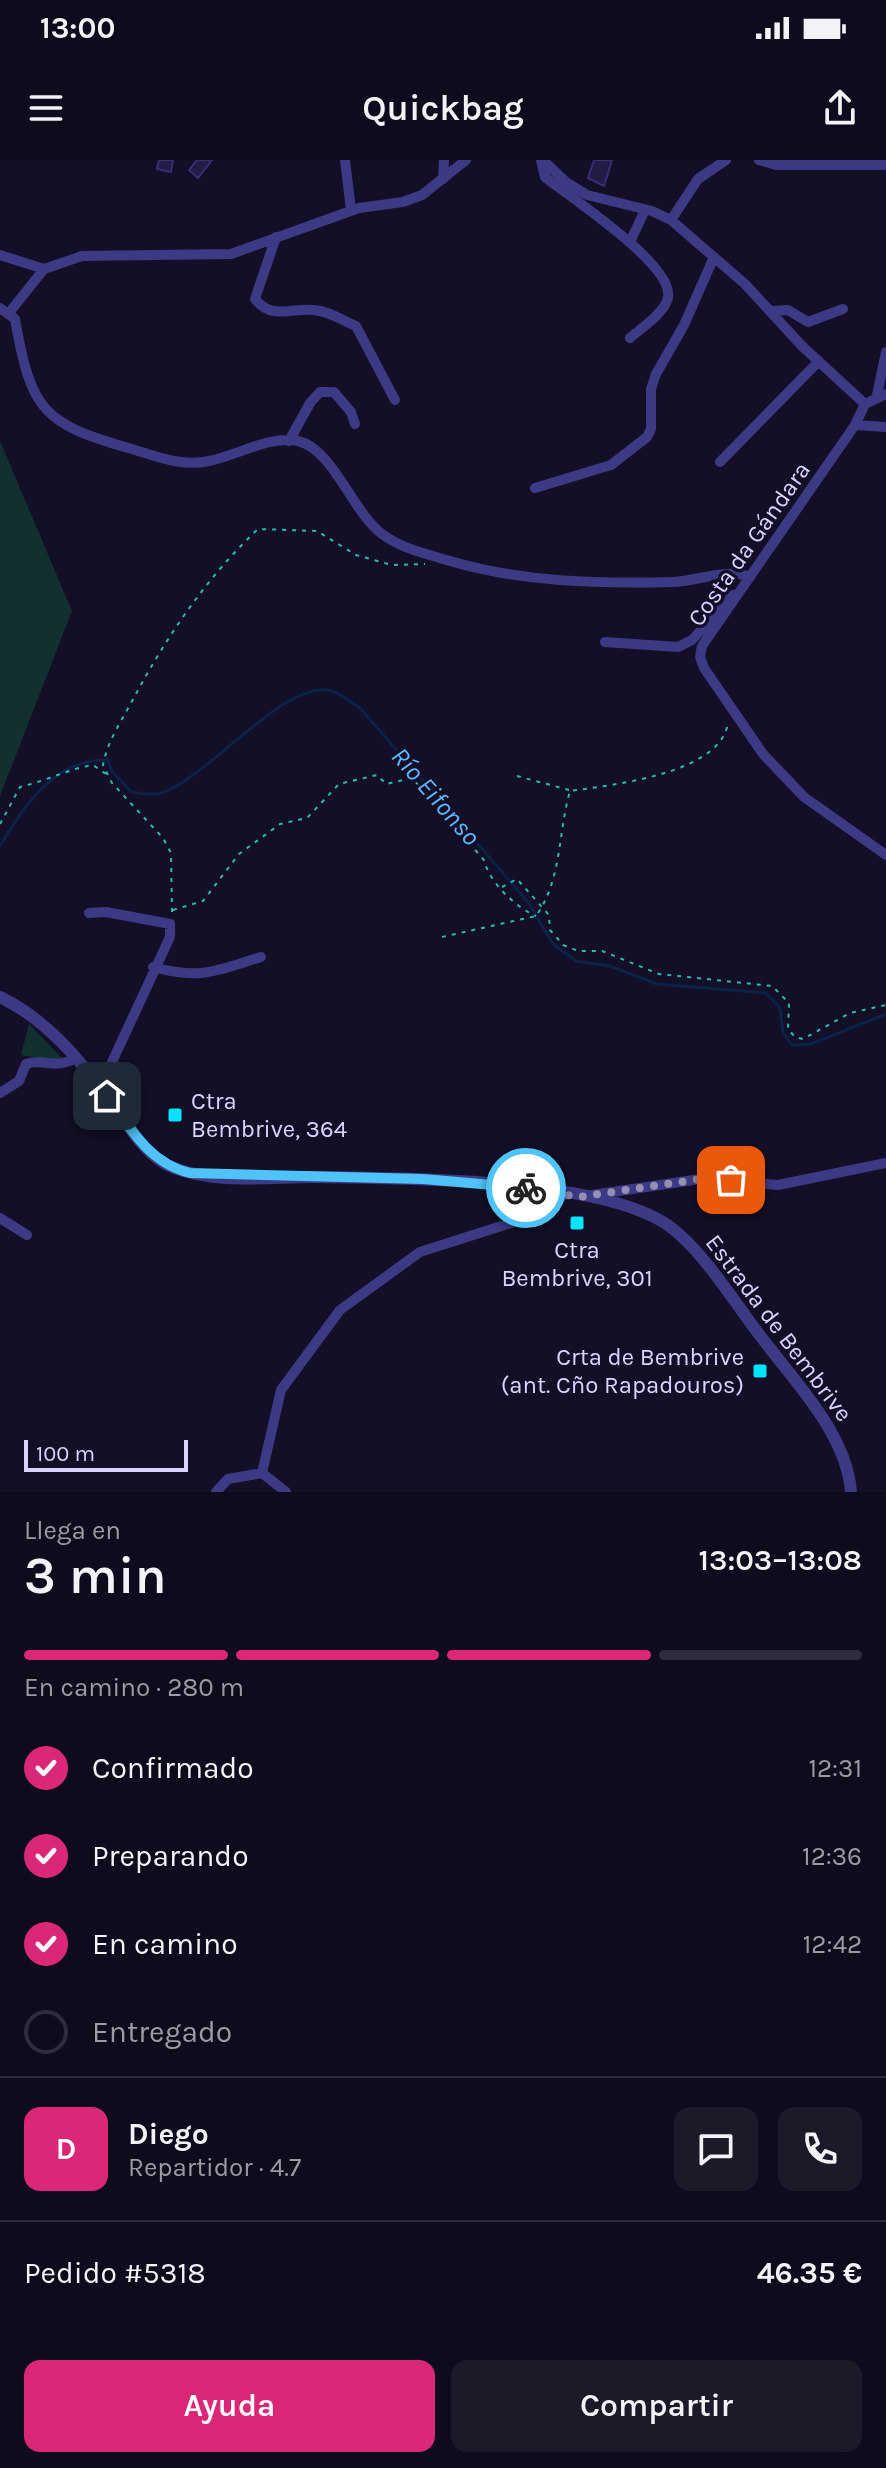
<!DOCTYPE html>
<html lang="es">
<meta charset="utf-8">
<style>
body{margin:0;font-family:Karla,sans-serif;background:#1c1929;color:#f1f3f6;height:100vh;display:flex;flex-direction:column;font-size:30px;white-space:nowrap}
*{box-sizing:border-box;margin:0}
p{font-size:26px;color:#9b9ba3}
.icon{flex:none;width:44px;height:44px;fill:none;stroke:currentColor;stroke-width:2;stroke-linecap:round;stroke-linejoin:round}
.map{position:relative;height:1332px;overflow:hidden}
.drawer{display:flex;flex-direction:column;background:#0e0b1c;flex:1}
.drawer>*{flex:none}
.scale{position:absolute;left:24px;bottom:20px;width:164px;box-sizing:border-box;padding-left:8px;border:4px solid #d9d4ff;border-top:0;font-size:22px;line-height:28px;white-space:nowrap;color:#d9d4ff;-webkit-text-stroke:6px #130f26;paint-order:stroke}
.pin{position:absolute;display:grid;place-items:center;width:68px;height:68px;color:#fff;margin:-34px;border-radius:16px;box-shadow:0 4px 12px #0006}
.courier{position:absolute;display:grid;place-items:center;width:80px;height:80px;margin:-40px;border:6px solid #4fc3f7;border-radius:50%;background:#fff;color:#222;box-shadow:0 2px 10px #0007}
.head em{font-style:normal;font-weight:600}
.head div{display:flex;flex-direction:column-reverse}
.head{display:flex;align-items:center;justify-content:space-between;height:136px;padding:0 24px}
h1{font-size:52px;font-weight:600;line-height:60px}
.bar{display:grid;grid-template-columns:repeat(4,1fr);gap:12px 8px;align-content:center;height:96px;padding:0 24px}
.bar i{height:10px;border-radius:6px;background:#2e2b3b}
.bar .current{background:#db2777}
.bar p{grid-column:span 4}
.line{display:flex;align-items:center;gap:20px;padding:0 24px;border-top:2px solid #2e2b3b}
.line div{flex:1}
.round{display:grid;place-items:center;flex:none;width:84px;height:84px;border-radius:16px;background:#1c1929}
ol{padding:0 24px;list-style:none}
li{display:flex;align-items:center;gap:24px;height:88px}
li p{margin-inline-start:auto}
li .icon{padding:8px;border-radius:50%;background:#db2777;color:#fff;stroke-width:4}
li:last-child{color:#9b9ba3}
li i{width:44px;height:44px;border:4px solid #2e2b3b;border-radius:50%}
.action{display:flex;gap:16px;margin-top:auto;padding:16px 24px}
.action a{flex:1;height:92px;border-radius:16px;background:#db2777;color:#fff;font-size:32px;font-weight:600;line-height:92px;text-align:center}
.action a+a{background:#1c1929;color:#f1f3f6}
.status{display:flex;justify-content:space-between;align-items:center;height:56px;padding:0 40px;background:#0e0b1c;direction:ltr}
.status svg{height:22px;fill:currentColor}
header{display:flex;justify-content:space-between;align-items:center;height:104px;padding:0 24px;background:#0e0b1c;font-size:36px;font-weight:600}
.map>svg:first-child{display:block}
.green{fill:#12302f}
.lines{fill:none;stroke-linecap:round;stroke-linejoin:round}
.stream{stroke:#0c2248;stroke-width:3}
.building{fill:#241b47;stroke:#3b2d73;stroke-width:2}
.path{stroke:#2fb8b0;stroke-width:2;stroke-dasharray:4 6;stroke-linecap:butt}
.minor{stroke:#3d3a85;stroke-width:10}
.tertiary{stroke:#3d3a85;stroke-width:12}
.done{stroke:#948fb3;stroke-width:8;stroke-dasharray:0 14.4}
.route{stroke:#4fc3f7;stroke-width:10}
.poi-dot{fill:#00e5ff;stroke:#130f26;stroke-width:3}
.labels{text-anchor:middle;stroke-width:7;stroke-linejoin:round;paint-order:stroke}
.street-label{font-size:24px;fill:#d9d4ff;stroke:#130f26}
.poi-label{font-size:24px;fill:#d9d4ff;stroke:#130f26;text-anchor:start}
.water-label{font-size:26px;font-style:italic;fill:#62b6ff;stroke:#130f26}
</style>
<div class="status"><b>13:00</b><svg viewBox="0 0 49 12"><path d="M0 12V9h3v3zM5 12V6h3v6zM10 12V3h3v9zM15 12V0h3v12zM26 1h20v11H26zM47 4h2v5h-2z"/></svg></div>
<header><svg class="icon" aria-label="menu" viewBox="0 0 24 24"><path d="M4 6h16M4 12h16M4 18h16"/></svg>Quickbag<svg class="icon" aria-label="share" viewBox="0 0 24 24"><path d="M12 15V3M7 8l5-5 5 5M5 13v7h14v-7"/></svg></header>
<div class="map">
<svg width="886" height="1332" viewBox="0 0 886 1332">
<rect width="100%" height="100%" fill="#130f26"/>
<path class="green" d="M0 281 72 451 0 636Z
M29 864 63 899 59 902 21 895Z"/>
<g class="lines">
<path class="stream" d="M0 686C25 645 55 598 108 600L111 610 131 632C141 633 153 636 162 633 210 615 283 523 328 530 338 531 351 543 360 548L528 742 553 784 576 801 610 806 657 824 766 833 780 848 783 872 792 885 811 884 886 854"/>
</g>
<path class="building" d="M159 0H173L171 12 157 9Z
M197 0H212L198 18 189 10Z
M594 0H612L604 26 588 18Z"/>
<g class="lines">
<path class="path" d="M517 616 569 630
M0 664 20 627C46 621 68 609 93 605L106 614
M502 727 517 719 549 755 550 770 563 785 578 791H602L659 814 772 826 789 843 788 869 795 877 803 879 850 853 886 845
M173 750 203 741 239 694 280 664 307 658 339 624 377 615 386 624 412 618 484 700C489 722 515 747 536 756
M172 752 171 693 163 678 112 623 103 605C107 583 120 563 131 543 165 479 205 419 258 369L317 371 356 395 392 405 425 404
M442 777 536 756C562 720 558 672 570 631 611 625 722 614 728 562"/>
<path class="minor" d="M345 0 351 50
M541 0 545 17C570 37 674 105 668 137 666 152 640 169 630 178
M543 0 566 22 587 35 652 51 671 60 745 124 802 186 865 244
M759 0 776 5H886
M443 19 444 0
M671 60 698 19 726 0
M276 77 255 139C273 161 290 147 314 150 328 151 342 160 356 166L395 240
M630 82 645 50
M0 95 44 109
M0 148 15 159C31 251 43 264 132 289 158 297 182 307 209 301 236 296 270 275 298 281 333 289 353 353 382 374 402 389 427 394 450 401 521 422 598 424 673 422 698 421 726 408 750 417
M771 151 788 150 808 162 843 149
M9 153 44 109 82 96 231 94 359 48 403 42 422 35 466 0
M886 234 865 244 855 265 886 267
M877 235 886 192
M855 265 702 486 700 497 704 508 763 594 804 637 886 695
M289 281 310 243 320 232H334L351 252 355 264
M720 302 819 201
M535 328 611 305 647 277 651 269V229L656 214 684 165 714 97
M605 482 678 487 692 480 733 435
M89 753 106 752 170 764V777L112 902 109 917 133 958 130 968
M153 807C201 820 215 811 261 797
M0 933 19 921 26 904C46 898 55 910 76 898
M592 1035 707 1018 778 1025 886 1003
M0 1058 27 1075
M216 1332 228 1319 262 1313
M286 1332 262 1313 281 1230 340 1150 420 1092 536 1055 566 1034"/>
<path class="tertiary" d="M0 837C46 859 79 899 109 939 127 963 145 997 174 1008 216 1024 269 1017 313 1017 398 1018 601 1017 669 1066 705 1092 737 1147 765 1182 798 1225 847 1276 851 1332"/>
</g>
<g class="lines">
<path class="done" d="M526 1028 579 1037 707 1018 731 1020"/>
<path class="route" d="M107 936C130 968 149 1003 190 1013L423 1019 526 1028"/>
</g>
<g class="poi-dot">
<rect x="167" y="947" width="16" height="16" rx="4"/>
<rect x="569" y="1055" width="16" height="16" rx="4"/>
<rect x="752" y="1203" width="16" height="16" rx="4"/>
</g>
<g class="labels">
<g class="street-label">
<text transform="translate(749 384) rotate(-55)" y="8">Costa da Gándara</text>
<text transform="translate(779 1168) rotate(53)" y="8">Estrada de Bembrive</text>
</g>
<g class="poi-label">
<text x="191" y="949">Ctra<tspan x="191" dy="28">Bembrive, 364</tspan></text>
<text x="577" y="1098" text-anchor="middle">Ctra<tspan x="577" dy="28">Bembrive, 301</tspan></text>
<text x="744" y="1205" text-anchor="end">Crta de Bembrive<tspan x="744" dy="28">(ant. Cño Rapadouros)</tspan></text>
</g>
<g class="water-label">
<text transform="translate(436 636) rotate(49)" y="9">Río Eifonso</text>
</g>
</g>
</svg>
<div class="scale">100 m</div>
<div class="pin" style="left:731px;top:1020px;background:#ea580c"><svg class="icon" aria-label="bag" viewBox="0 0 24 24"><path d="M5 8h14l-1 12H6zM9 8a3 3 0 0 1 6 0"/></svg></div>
<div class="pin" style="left:107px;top:936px;background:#1f2937"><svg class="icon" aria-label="home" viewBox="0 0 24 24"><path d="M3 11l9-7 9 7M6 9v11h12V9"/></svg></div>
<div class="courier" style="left:526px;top:1028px"><svg class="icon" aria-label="bike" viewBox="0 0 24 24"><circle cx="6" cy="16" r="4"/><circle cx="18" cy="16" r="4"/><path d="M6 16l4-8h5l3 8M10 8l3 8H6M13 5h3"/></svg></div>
</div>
<section class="drawer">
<div class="head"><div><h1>3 min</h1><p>Llega en</p></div><em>13:03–13:08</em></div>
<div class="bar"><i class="current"></i><i class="current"></i><i class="current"></i><i></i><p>En camino · 280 m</p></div>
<ol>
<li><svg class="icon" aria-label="check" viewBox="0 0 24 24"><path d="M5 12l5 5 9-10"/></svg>Confirmado<p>12:31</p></li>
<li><svg class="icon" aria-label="check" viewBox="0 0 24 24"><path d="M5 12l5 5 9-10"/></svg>Preparando<p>12:36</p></li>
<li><svg class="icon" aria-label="check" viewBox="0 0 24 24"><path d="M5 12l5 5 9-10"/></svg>En camino<p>12:42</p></li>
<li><i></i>Entregado</li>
</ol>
<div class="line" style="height:144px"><b class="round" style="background:#db2777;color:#fff">D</b><div><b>Diego</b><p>Repartidor · 4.7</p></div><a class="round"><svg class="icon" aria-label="chat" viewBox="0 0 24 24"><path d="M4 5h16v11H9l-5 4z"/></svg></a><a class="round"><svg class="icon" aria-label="phone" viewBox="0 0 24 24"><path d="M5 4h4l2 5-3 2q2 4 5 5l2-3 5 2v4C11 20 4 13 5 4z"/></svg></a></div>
<div class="line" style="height:104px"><div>Pedido #5318</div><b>46.35 €</b></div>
<div class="action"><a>Ayuda</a><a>Compartir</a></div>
</section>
